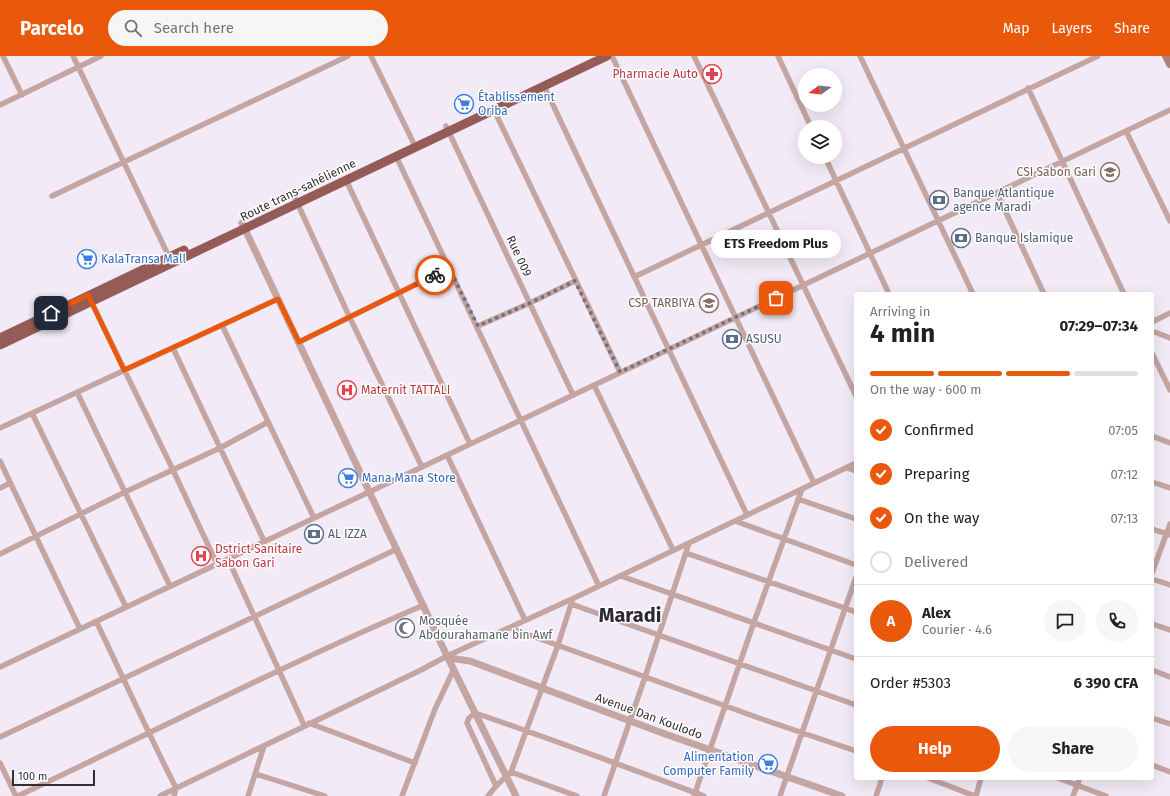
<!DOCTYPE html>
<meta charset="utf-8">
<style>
body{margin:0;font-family:"Fira Sans",sans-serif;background:#f6f6f6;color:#202124;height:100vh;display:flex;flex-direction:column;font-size:15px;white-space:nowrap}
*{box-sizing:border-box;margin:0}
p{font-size:13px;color:#757577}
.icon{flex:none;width:22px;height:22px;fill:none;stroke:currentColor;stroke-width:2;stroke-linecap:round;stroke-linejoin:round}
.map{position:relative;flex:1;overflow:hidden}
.sheet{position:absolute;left:854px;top:236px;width:300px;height:488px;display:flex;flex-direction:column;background:#fff;border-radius:4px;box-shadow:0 4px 16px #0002}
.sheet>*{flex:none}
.needle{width:26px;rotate:256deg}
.controls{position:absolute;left:798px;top:12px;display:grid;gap:8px}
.controls a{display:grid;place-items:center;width:44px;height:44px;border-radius:50%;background:#fff;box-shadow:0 4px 16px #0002;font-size:20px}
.scale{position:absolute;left:12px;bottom:10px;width:83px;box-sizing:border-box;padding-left:4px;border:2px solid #322f33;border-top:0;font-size:11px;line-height:14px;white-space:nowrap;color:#322f33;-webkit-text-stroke:3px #fff;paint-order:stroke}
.pin{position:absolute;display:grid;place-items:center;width:34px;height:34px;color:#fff;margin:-17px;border-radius:8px;box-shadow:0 2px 6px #0006}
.courier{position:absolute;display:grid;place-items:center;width:40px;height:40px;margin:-20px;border:3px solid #ea580c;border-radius:50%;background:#fff;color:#222;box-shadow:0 1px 5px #0007}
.bubble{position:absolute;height:28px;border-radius:14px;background:#fff;box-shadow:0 4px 16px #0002;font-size:13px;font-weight:700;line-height:28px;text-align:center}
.head em{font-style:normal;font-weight:700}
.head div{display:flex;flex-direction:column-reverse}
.head{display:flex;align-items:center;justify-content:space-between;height:68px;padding:0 16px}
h1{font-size:26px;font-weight:700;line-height:30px}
.bar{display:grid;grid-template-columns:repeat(4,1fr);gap:6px 4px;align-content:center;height:48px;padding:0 16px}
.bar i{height:5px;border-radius:3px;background:#e0e0e0}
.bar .active{background:#ea580c}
.bar p{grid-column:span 4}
.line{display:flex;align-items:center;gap:10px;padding:0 16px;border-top:1px solid #e0e0e0}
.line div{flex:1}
.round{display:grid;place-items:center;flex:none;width:42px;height:42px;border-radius:21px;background:#f6f6f6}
ol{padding:0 16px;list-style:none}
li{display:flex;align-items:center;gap:12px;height:44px}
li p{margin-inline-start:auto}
li .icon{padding:4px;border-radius:50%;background:#ea580c;color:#fff;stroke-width:4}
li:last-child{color:#757577}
li i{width:22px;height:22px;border:2px solid #e0e0e0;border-radius:50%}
.button{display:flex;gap:8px;margin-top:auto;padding:8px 16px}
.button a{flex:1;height:46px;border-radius:24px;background:#ea580c;color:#fff;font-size:16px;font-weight:700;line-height:46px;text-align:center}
.button a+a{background:#f6f6f6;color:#202124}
header{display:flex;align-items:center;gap:24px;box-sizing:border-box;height:56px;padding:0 20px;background:#ea580c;color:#fff}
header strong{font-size:19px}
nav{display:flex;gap:22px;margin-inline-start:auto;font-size:14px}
.search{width:280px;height:36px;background:#f6f6f6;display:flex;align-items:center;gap:10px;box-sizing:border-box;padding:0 14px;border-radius:22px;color:#757577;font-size:15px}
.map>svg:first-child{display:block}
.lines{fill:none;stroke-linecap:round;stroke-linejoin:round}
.minor{stroke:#c4a5a2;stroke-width:5.5}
.tertiary{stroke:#c4a5a2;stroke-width:7}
.secondary{stroke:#ae807d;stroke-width:8}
.trunk{stroke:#955b57;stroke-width:9}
.done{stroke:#757178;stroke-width:4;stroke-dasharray:0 7.2}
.route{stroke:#ea580c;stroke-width:5}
.labels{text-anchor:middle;stroke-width:3;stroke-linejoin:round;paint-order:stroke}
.health-label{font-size:12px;fill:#be3a42;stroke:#fff;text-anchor:start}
.shop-label{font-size:12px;fill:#366cbe;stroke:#fff;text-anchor:start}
.education-label{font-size:12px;fill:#785e54;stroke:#fff;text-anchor:end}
.street-label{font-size:12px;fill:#322f33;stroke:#fff}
.service-label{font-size:12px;fill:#4e5e75;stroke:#fff;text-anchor:start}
.worship-label{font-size:12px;fill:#5b616d;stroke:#fff;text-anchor:start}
.town-label{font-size:20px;font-weight:bold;fill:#2d2831;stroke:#fff}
</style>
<header>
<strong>Parcelo</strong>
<div class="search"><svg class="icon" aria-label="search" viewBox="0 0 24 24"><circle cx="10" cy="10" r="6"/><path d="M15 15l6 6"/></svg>Search here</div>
<nav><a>Map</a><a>Layers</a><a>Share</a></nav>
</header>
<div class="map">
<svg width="1170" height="740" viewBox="0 0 1170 740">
<rect width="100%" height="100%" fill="#f2ebf7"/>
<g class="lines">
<path class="minor" d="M3 0 22 39
M73 0 170 203
M371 0 415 90
M612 0 814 427
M694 0 856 340
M778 0 811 71
M860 0 973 238
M544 30 747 459
M1028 32 1124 238
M0 49 101 0
M494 54 620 316
M446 70 573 339
M1126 75 1170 165
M396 100 599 530
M825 101 889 238
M346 124 470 388
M997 137 1044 238
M52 140 348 0
M295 142 349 260 422 411
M634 221 1098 0
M90 243 173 414 217 508
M1152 266 1170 257
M222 269 314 462
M478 270 530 247 575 225
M1152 275 1170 282
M299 286 449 212
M173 292 264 485
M1152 297 1170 334
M594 329 673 494
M77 336 170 530
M32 357 126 551
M0 372 278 243
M1152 380 1170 387
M447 399 525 564
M0 405 80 573
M847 412 856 415
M1152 426 1170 432
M0 432 10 427
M798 443 856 463
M735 465 856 509
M1152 473 1170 479
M686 497 856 556
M0 498 125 436 220 392 268 366
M228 503 304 669
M1152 517 1170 468
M621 520 856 603
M1152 523 1170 529
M571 548 856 649
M96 565C123 621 148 677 176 732L174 740
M1152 568 1170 574
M510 572 756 661 856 695
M0 611 521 364 1170 54
M1152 614 1170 621
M1152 662 1170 668
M309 667 415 707
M0 681 397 493
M0 707 16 740
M1152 709 1170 716
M511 716 558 589 572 545
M256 718 325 740
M928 722 975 740
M1058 722 1106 740
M496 730 467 667 469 662 475 657C552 683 628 712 704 740
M18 740C153 676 286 608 424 549
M160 740 421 614 447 600 572 543 856 407
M248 740 264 690
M402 740 435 653 454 613
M488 740 496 730 511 716 577 740
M604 740 645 621 689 487
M694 740 754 566 802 433
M780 740 856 521
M876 740 882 722
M976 740 981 722
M1073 740 1080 722"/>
<path class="tertiary" d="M242 167 447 600 516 740
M449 602 470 605 665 678 842 740"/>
<path class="secondary" d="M1166 0 1170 8"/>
<path class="trunk" d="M0 282 184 194
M0 289 607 0"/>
</g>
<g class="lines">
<path class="done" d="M435 219 449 212 478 270 530 247 575 225 620 316 776 242"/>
<path class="route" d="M51 257 88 239 124 314 278 243 299 286 435 219"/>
</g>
<defs>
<g id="pharmacy-ring" transform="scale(1)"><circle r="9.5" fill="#fff" stroke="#e0444e" stroke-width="1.5"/><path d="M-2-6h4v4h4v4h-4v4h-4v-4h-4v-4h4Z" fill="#e0444e"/></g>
<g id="supermarket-ring" transform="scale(1)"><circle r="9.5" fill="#fff" stroke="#3f7fe0" stroke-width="1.5"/><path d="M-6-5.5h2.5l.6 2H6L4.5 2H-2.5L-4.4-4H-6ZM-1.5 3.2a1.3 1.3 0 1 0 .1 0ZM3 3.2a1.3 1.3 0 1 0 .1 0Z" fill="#3f7fe0"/></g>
<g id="school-ring" transform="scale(1)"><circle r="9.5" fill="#fff" stroke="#8d6e63" stroke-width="1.5"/><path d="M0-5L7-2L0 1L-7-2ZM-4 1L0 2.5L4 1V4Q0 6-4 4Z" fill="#8d6e63"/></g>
<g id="bank-ring" transform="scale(1)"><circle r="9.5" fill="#fff" stroke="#5c6f8a" stroke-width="1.5"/><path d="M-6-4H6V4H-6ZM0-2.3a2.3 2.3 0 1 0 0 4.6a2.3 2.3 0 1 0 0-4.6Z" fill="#5c6f8a"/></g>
<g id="hospital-ring" transform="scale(1)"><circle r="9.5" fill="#fff" stroke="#e0444e" stroke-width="1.5"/><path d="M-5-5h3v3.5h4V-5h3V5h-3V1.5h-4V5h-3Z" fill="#e0444e"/></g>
<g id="mosque-ring" transform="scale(1)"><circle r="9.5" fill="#fff" stroke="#6b7280" stroke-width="1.5"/><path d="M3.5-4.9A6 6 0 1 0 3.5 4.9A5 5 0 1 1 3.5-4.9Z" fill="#6b7280"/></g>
</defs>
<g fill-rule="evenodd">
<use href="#pharmacy-ring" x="712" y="18"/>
<use href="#supermarket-ring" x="464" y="48"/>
<use href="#school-ring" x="1110" y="116"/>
<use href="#bank-ring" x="939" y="144"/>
<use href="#bank-ring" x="961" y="182"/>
<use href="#supermarket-ring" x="87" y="203"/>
<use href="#school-ring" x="709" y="247"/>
<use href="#bank-ring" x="732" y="283"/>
<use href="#hospital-ring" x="347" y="334"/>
<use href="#supermarket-ring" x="348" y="422"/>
<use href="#bank-ring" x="314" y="478"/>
<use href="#hospital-ring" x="201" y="500"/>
<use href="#mosque-ring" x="405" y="572"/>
<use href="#supermarket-ring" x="768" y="708"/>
</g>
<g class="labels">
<g class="health-label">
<text x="698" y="22" text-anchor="end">Pharmacie Auto</text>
<text x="361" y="338">Maternit TATTALI</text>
<text x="215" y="497">Dstrict Sanitaire<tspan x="215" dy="14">Sabon Gari</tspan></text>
</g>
<g class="shop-label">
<text x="478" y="45">Établissement<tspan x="478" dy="14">Oriba</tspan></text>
<text x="101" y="207">KalaTransa Mall</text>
<text x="362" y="426">Mana Mana Store</text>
<text x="754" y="705" text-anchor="end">Alimentation<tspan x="754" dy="14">Computer Family</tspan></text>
</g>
<g class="education-label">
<text x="1096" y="120">CSI Sabon Gari</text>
<text x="695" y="251">CSP TARBIYA</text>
</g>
<g class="street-label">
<text transform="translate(298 134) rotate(-26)" y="4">Route trans-sahélienne</text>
<text transform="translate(519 200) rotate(65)" y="4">Rue 009</text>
<text transform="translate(649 660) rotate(20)" y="4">Avenue Dan Koulodo</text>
</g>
<g class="service-label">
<text x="953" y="141">Banque Atlantique<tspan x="953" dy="14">agence Maradi</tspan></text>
<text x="975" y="186">Banque Islamique</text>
<text x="746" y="287">ASUSU</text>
<text x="328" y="482">AL IZZA</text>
</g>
<g class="worship-label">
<text x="419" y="569">Mosquée<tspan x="419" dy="14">Abdourahamane bin Awf</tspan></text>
</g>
<g class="town-label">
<text x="630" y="566">Maradi</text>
</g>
</g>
</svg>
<div class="controls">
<a><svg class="needle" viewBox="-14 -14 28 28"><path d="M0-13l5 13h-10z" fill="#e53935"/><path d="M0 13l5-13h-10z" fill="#757577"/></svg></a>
<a><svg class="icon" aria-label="layers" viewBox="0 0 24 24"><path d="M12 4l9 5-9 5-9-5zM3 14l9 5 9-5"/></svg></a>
</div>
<div class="scale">100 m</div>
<div class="pin" style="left:776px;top:242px;background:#ea580c"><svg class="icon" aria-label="bag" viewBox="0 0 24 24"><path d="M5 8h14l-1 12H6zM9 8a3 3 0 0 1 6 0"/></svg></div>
<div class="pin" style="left:51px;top:257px;background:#1f2937"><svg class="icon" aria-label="home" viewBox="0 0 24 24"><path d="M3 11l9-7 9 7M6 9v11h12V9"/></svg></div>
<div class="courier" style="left:435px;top:219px"><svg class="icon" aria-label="bike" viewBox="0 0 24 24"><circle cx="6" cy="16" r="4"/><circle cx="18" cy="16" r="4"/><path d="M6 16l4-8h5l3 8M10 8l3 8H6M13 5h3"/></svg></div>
<div class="bubble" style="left:711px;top:174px;width:130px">ETS Freedom Plus</div>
<section class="sheet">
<div class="head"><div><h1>4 min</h1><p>Arriving in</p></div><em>07:29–07:34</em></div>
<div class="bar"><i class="active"></i><i class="active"></i><i class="active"></i><i></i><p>On the way · 600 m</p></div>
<ol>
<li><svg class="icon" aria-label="check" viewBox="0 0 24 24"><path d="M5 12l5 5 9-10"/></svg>Confirmed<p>07:05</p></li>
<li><svg class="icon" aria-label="check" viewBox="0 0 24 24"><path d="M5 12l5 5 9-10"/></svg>Preparing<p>07:12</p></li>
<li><svg class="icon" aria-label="check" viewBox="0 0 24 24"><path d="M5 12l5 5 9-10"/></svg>On the way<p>07:13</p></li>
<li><i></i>Delivered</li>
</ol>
<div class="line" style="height:72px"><b class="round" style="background:#ea580c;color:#fff">A</b><div><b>Alex</b><p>Courier · 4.6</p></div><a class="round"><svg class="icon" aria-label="chat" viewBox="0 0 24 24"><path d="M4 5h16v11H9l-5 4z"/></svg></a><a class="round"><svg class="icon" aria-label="phone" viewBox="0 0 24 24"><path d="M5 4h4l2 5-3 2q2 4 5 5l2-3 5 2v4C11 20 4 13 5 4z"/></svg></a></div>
<div class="line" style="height:52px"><div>Order #5303</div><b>6 390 CFA</b></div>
<div class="button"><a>Help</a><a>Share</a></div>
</section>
</div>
